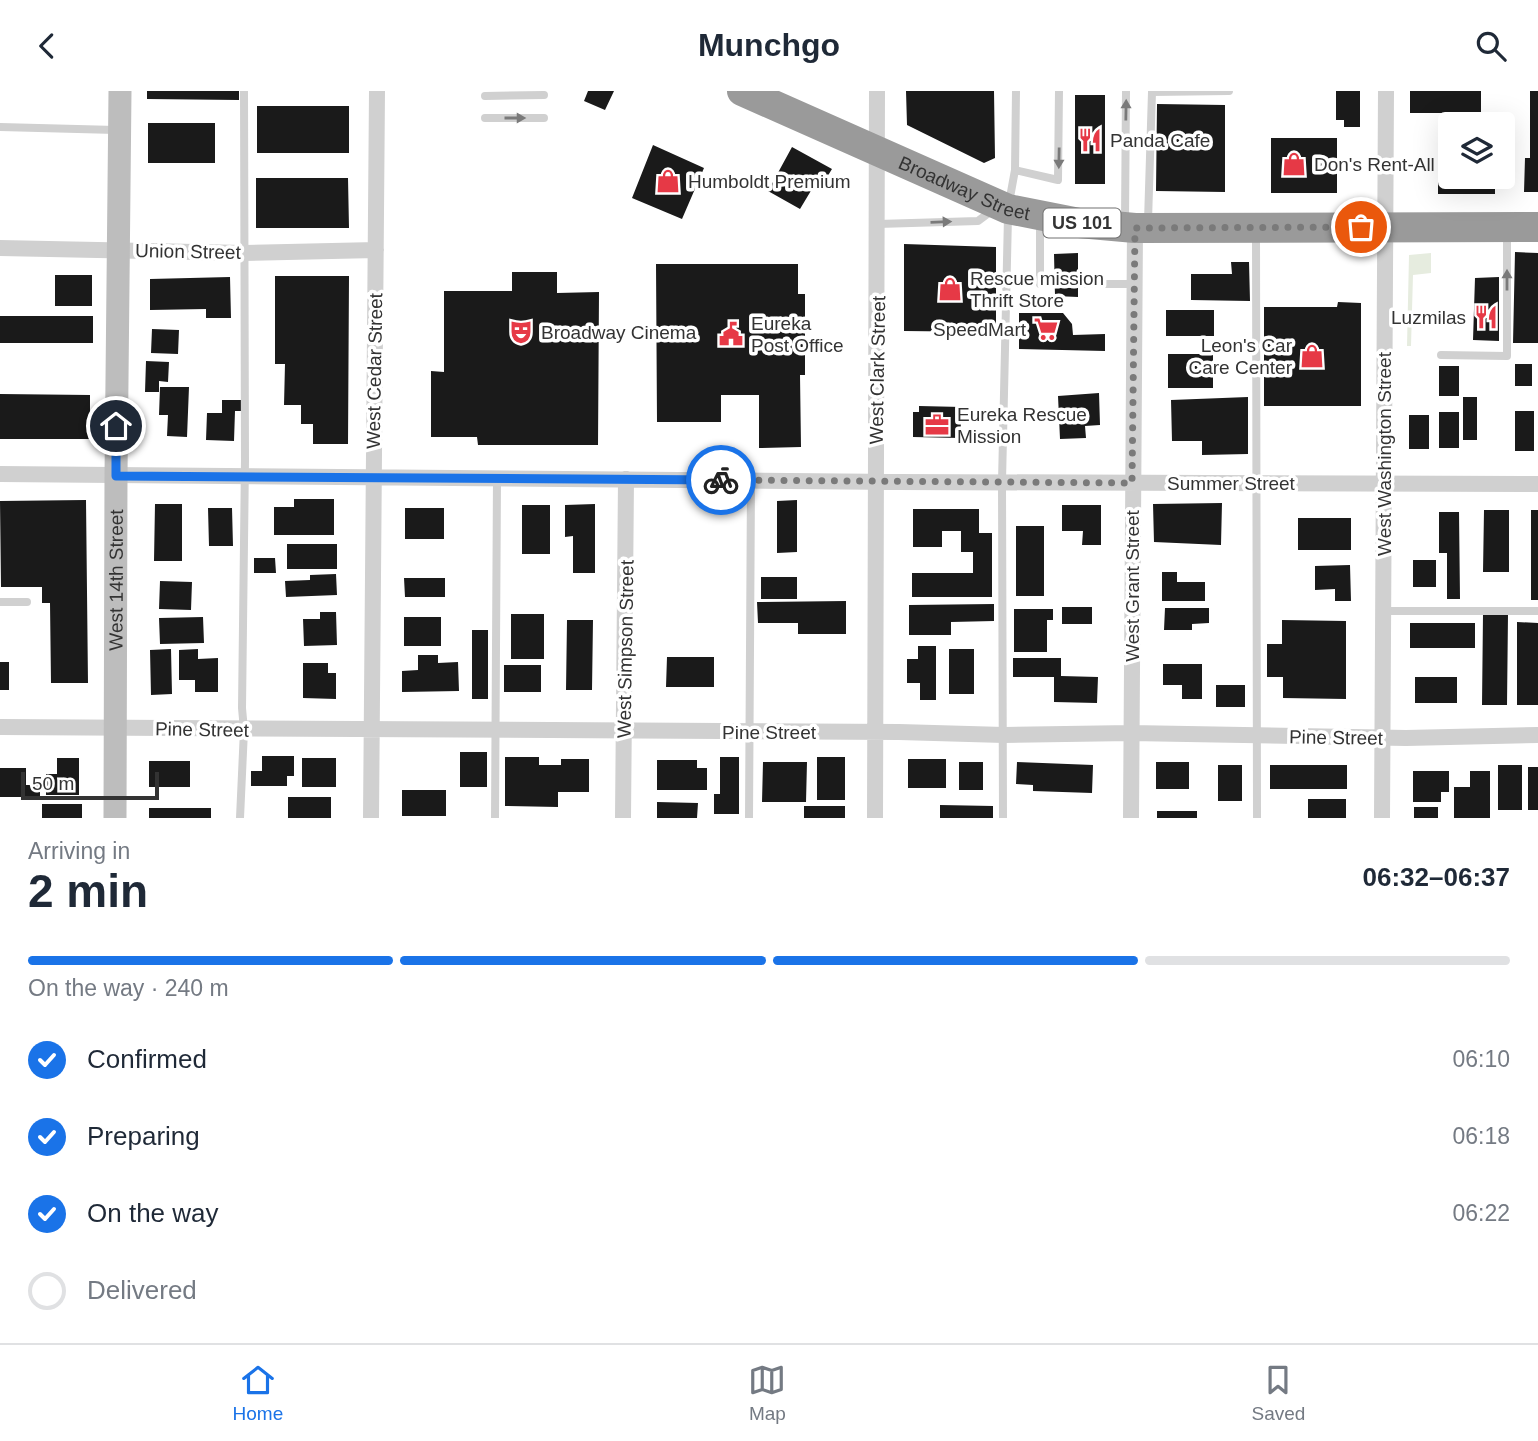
<!DOCTYPE html>
<meta charset="utf-8">
<style>
body{margin:0;font-family:Arial,sans-serif;background:#f2f2f3;color:#1f2937;height:100vh;display:flex;flex-direction:column;font-size:26px;white-space:nowrap}
*{box-sizing:border-box;margin:0}
p{font-size:23px;color:#747a83}
.icon{flex:none;width:38px;height:38px;fill:none;stroke:currentColor;stroke-width:2;stroke-linecap:round;stroke-linejoin:round}
.map{position:relative;height:727px;overflow:hidden}
.details{display:flex;flex-direction:column;background:#fff;flex:1}
.details>*{flex:none}
.controls{position:absolute;left:1438px;top:21px;display:grid;gap:14px}
.controls a{display:grid;place-items:center;width:77px;height:77px;border-radius:7px;background:#fff;box-shadow:0 7px 28px #0002;font-size:35px}
.scale{position:absolute;left:21px;bottom:18px;width:138px;box-sizing:border-box;padding-left:7px;border:4px solid #333;border-top:0;font-size:19px;line-height:24px;white-space:nowrap;color:#333;-webkit-text-stroke:5px #fff;paint-order:stroke}
.pin{position:absolute;display:grid;place-items:center;width:60px;height:60px;color:#fff;margin:-30px;border:4px solid #fff;border-radius:50%;box-shadow:0 2px 7px #0007}
.courier{position:absolute;display:grid;place-items:center;width:70px;height:70px;margin:-35px;border:5px solid #1a73e8;border-radius:50%;background:#fff;color:#222;box-shadow:0 2px 9px #0007}
.summary em{font-style:normal;font-weight:600}
.summary div{display:flex;flex-direction:column-reverse}
.summary{display:flex;align-items:center;justify-content:space-between;height:119px;padding:0 28px}
h1{font-size:46px;font-weight:600;line-height:52px}
.bar{display:grid;grid-template-columns:repeat(4,1fr);gap:10px 7px;align-content:center;height:84px;padding:0 28px}
.bar i{height:9px;border-radius:5px;background:#e0e1e3}
.bar .current{background:#1a73e8}
.bar p{grid-column:span 4}
ol{padding:0 28px;list-style:none}
li{display:flex;align-items:center;gap:21px;height:77px}
li p{margin-inline-start:auto}
li .icon{padding:7px;border-radius:50%;background:#1a73e8;color:#fff;stroke-width:4}
li:last-child{color:#747a83}
li i{width:38px;height:38px;border:4px solid #e0e1e3;border-radius:50%}
header{display:flex;justify-content:space-between;align-items:center;height:91px;padding:0 28px;background:#fff;font-size:32px;font-weight:600}
.menu{display:flex;justify-content:space-around;align-items:center;height:98px;border-top:2px solid #e0e1e3;background:#fff;font-size:19px;color:#747a83}
.menu a{display:grid;justify-items:center;gap:4px}
.menu .current{color:#1a73e8}
.map>svg:first-child{display:block}
.green{fill:#e6ecdf}
.building{fill:#1a1a1a}
.lines{fill:none;stroke-linecap:round;stroke-linejoin:round}
.lane{stroke:#d0d0d0;stroke-width:8}
.street{stroke:#d0d0d0;stroke-width:16}
.secondary{stroke:#bdbdbd;stroke-width:23}
.highway{stroke:#9a9a9a;stroke-width:30}
.oneway{fill:#7a7a7a}
.done{stroke:#7a7a7a;stroke-width:7;stroke-dasharray:0 12.6}
.route{stroke:#1a73e8;stroke-width:9}
.labels{text-anchor:middle;stroke-width:7;stroke-linejoin:round;paint-order:stroke}
.shield{fill:#fff;stroke:#707070;stroke-width:2}
.shield-label{font-size:18px;font-weight:bold;fill:#333}
.poi-label{font-size:19px;fill:#333;stroke:#fff;text-anchor:start}
.street-label{font-size:19px;fill:#333;stroke:#fff}
</style>
<header><svg class="icon" aria-label="back" viewBox="0 0 24 24"><path d="M15 5l-7 7 7 7"/></svg>Munchgo<svg class="icon" aria-label="search" viewBox="0 0 24 24"><circle cx="10" cy="10" r="6"/><path d="M15 15l6 6"/></svg></header>
<div class="map">
<svg width="1538" height="727" viewBox="0 0 1538 727">
<rect width="100%" height="100%" fill="#fff"/>
<path class="green" d="M1431 162V182L1413 184 1411 255H1407L1409 164Z"/>
<path class="building" d="M147 0H239V9L147 8Z
M588 0H614L605 19 584 10Z
M906 0H994L995 67 984 72 907 34Z
M1336 0H1360V36H1344V29H1336Z
M1410 0H1481V22H1410Z
M1530 0H1538V101H1524L1525 67H1530Z
M1075 4H1105V93H1075Z
M1157 13 1225 14V101L1156 100Z
M257 15H349V62H257Z
M148 32H215V72H148Z
M1271 47H1337V102H1271Z
M653 54 704 77 682 128 632 107Z
M792 56 832 78 824 91 818 88 800 118 768 100Z
M1438 68H1451V86H1495V103H1438Z
M256 87H348L349 137H256Z
M904 153 996 156V241L904 240Z
M1515 161 1538 162V252H1513Z
M1078 162V206L1055 205 1054 163Z
M1231 171H1249L1250 210 1191 209V183H1232Z
M656 173H798V203H805V284H800L801 356 759 357V304H721V331H657Z
M512 181H557V202L599 201 598 354H478L477 346H431V280L444 281V200H512Z
M55 184H92V215H55Z
M275 185H349L348 353H313V333H301V314H284L285 273H275Z
M230 186 231 227H206V218L150 219V188Z
M1499 186V250L1473 249 1475 187Z
M1338 211 1361 212V315H1264V216H1337Z
M1166 219H1214V245H1166Z
M1019 222H1063L1072 233 1073 244 1105 243V260L1019 258Z
M0 225H93V252H0Z
M152 238 179 239 178 263 151 262Z
M1168 263H1213V297H1168Z
M146 270 169 271 168 291 159 290V301H145Z
M1515 273H1532V295H1515Z
M1439 275H1459V305H1439Z
M160 296H189L187 346 167 345 168 324H159Z
M1099 302 1100 334 1085 335 1086 347 1060 348 1058 305Z
M0 303 90 304V348H0Z
M1248 306V363L1202 364V350H1172L1171 309Z
M1463 306H1477V349H1463Z
M222 309H241V320H235L234 350 206 349 207 322H222Z
M919 315 962 316 960 347 913 346V321H919Z
M1515 320H1534V360H1515Z
M1439 321H1459V357H1439Z
M1409 324H1429V358H1409Z
M294 408H334V444H274V416H294Z
M86 409 88 592H51L50 512H42V496H1L0 410Z
M797 409V461L777 462V410Z
M1222 412 1221 454 1154 451 1153 413Z
M155 413H182V470H154Z
M595 413V482H573V445L565 446V414Z
M522 414H550V463H522Z
M1062 414H1101V454H1082L1083 440H1062Z
M208 417H232L233 455H209Z
M405 417H444V448H405Z
M913 418H979V442H992V506H912V482H973V461H961V440H942V456H913Z
M1484 419H1509V481H1483Z
M1531 419H1538V509H1531Z
M1439 421H1459L1460 508H1447V462H1439Z
M1298 427H1351V459H1298Z
M1016 435H1044V505H1016Z
M287 453H337V478H287Z
M254 467H275L276 482H254Z
M1413 469H1436V496H1413Z
M1350 474 1351 510H1335V498L1315 499V475Z
M1162 481H1177V491H1205V510H1162Z
M336 483 337 504 286 506 285 490 310 489V484Z
M761 486H797V508H761Z
M404 487H445V506H405Z
M160 490 192 491 191 519 159 518Z
M846 510V543H798V532H758L757 511Z
M994 513V530L951 531V544H909V514Z
M1062 516H1092V533H1062Z
M1165 517H1209V532L1192 533V539H1164Z
M1014 518H1053V529H1047V561H1014Z
M320 521H336L337 554 304 555 303 528H320Z
M511 523H544V568H511Z
M1483 523H1508L1507 614H1482Z
M203 526 204 552 160 553 159 527Z
M404 526H441V555H404Z
M567 529H593L592 599H566Z
M1282 529 1346 530V608L1283 607V586H1267V553H1282Z
M1517 531 1538 532V614H1517Z
M1410 532H1475V557H1410Z
M472 539H488V608H472Z
M918 555H936V609H920V592H907V568H918Z
M171 558 172 603 151 604 150 559Z
M198 558V568L218 567V601H195V589H179V559Z
M949 558H974V603H949Z
M418 564H438V572L458 571 459 600 402 601V580L418 579Z
M667 566H714V596H666Z
M1013 567H1061V585L1098 586 1097 612 1054 611V586H1013Z
M0 571H9V599H0Z
M303 572H328V582H336V608L303 607Z
M1163 573H1202V608H1182V594H1163Z
M504 574H541V601H504Z
M1415 586H1457V612H1415Z
M1216 594H1245V616H1216Z
M460 661H487V696H460Z
M262 665H294V685H287V695H251V680H262Z
M505 666H539V674H561V668H589V701H558V716L505 715Z
M720 666H739V723H714V703H720Z
M817 666H845V709H817Z
M57 667H79V704H46V683H57Z
M302 667H336V696H302Z
M908 668H946V697H908Z
M657 669H697V677H707V699H657Z
M149 670H190V696H149Z
M763 671H807L806 711H762Z
M959 671H983V699H959Z
M1017 671 1093 674 1092 702 1033 700V694L1016 693Z
M1156 671H1189V698H1156Z
M1218 674H1242V710H1218Z
M1270 674H1347V698H1270Z
M1498 674H1522V719H1498Z
M1528 676H1538V719H1528Z
M0 677H26V694H40V706H0Z
M1413 680H1449V701H1441V711H1413Z
M1470 680H1490V727H1454V696H1470Z
M402 699H446V725H402Z
M288 706H331V727H288Z
M1308 708H1346V727H1308Z
M657 711 698 712 697 727H657Z
M42 713H82V727H42Z
M940 714 993 715V727H940Z
M804 715H845V727H804Z
M1414 716H1438V727H1414Z
M149 717H211V727H149Z
M1157 720H1197V727H1157Z"/>
<g class="lines">
<path class="lane" d="M485 5 544 4
M485 27H544
M0 36 116 39
M1015 79 1058 89 1059 0
M1009 112 1015 79 1016 0
M1125 130 1126 0
M1148 130 1152 1 1229 0
M1040 132V193H1134
M878 133 978 130 994 118
M1256 142 1257 727
M1441 264 1507 265V141
M0 511H27
M1383 520H1538
M240 727 244 639 242 617 245 369 244 0
M495 727 497 387
M749 727 751 389
M1003 727 1002 391 1008 125"/>
<path class="street" d="M0 157 244 162 376 159
M0 383 897 391 1538 393
M0 636 899 641 1004 644 1131 642 1406 647 1538 644
M371 727 377 0
M623 727 626 388
M875 727 877 0
M1131 727 1135 137
M1382 727 1386 0"/>
<path class="secondary" id="s1" d="M115 727 116 385 120 0"/>
<path class="highway" id="s2" d="M742 0 1008 118 1079 132 1135 137 1538 136"/>
</g>
<defs><path id="oneway-solid" d="M-6-.8H1V-3.2L6.5 0L1 3.2V.8H-6Z" transform="scale(1.75)"/></defs>
<g class="oneway">
<use href="#oneway-solid" transform="translate(1126 19) rotate(-89)"/>
<use href="#oneway-solid" transform="translate(515 27)"/>
<use href="#oneway-solid" transform="translate(1059 67) rotate(91)"/>
<use href="#oneway-solid" transform="translate(941 131) rotate(-2)"/>
<use href="#oneway-solid" transform="translate(1507 189) rotate(-90)"/>
</g>
<g class="lines">
<path class="done" d="M721 389 1132 392 1135 137 1361 136"/>
<path class="route" d="M116 335V385L721 389"/>
</g>
<defs>
<g id="restaurant-bare" transform="scale(1.89)"><path d="M-5-6h1v4h1v-4h1v4h1v-4h1v5L-1.5 .5V6h-2V.5L-5-1ZM5-6V6H3V1.5H1.5Q1.5-4 5-6Z" fill="#e63946" stroke="#fff" stroke-width="2.5" paint-order="stroke"/></g>
<g id="shop-bare" transform="scale(1.89)"><path d="M-5-2.5h2.3a2.7 3.5 0 0 1 5.4 0H5L5.5 6h-11ZM-1.5-2.5h3a1.5 2.3 0 0 0-3 0Z" fill="#e63946" stroke="#fff" stroke-width="2.5" paint-order="stroke"/></g>
<g id="supermarket-bare" transform="scale(1.89)"><path d="M-6-5.5h2.5l.6 2H6L4.5 2H-2.5L-4.4-4H-6ZM-1.5 3.2a1.3 1.3 0 1 0 .1 0ZM3 3.2a1.3 1.3 0 1 0 .1 0Z" fill="#e63946" stroke="#fff" stroke-width="2.5" paint-order="stroke"/></g>
<g id="theatre-bare" transform="scale(1.89)"><path d="M-5-5.5Q0-4 5-5.5V0Q5 5 0 6Q-5 5-5 0ZM-3.3-2.5H-1v1.5H-3.3ZM1-2.5H3.3v1.5H1ZM-2.8 1Q0 5.5 2.8 1Z" fill="#e63946" stroke="#fff" stroke-width="2.5" paint-order="stroke"/></g>
<g id="civic-bare" transform="scale(1.89)"><path d="M-.6-6.5H3V-4.5H.6V-3L4-1V1h2V6H-6V1h2V-1L-.6-3ZM-1.2 2.5V6h2.4V2.5Z" fill="#e63946" stroke="#fff" stroke-width="2.5" paint-order="stroke"/></g>
<g id="office-bare" transform="scale(1.89)"><path d="M-6-3h4V-5.5h4V-3h4V5H-6ZM-1-4.5V-3h2v-1.5ZM-6 0V1H6V0Z" fill="#e63946" stroke="#fff" stroke-width="2.5" paint-order="stroke"/></g>
</defs>
<g fill-rule="evenodd">
<use href="#restaurant-bare" x="1090" y="49"/>
<use href="#shop-bare" x="1294" y="73"/>
<use href="#shop-bare" x="668" y="90"/>
<use href="#shop-bare" x="950" y="198"/>
<use href="#restaurant-bare" x="1486" y="226"/>
<use href="#supermarket-bare" x="1046" y="238"/>
<use href="#theatre-bare" x="521" y="241"/>
<use href="#civic-bare" x="731" y="243"/>
<use href="#shop-bare" x="1312" y="265"/>
<use href="#office-bare" x="937" y="334"/>
</g>
<g class="labels">
<rect class="shield" x="1043.5" y="117.5" width="77" height="29" rx="5"/>
<g class="shield-label">
<text x="1082" y="138">US 101</text>
</g>
<g class="poi-label">
<text x="1110" y="56">Panda Cafe</text>
<text x="1314" y="80">Don's Rent-All</text>
<text x="688" y="97">Humboldt Premium</text>
<text x="970" y="194">Rescue mission<tspan x="970" dy="22">Thrift Store</tspan></text>
<text x="1466" y="233" text-anchor="end">Luzmilas</text>
<text x="751" y="239">Eureka<tspan x="751" dy="22">Post Office</tspan></text>
<text x="1026" y="245" text-anchor="end">SpeedMart</text>
<text x="541" y="248">Broadway Cinema</text>
<text x="1292" y="261" text-anchor="end">Leon's Car<tspan x="1292" dy="22">Care Center</tspan></text>
<text x="957" y="330">Eureka Rescue<tspan x="957" dy="22">Mission</tspan></text>
</g>
<g class="street-label">
<text dy="7" stroke="none"><textPath href="#s2" startOffset="243">Broadway Street</textPath></text>
<text transform="translate(188 160) rotate(1)" y="7">Union Street</text>
<text transform="translate(877 279) rotate(-89)" y="7">West Clark Street</text>
<text transform="translate(374 280) rotate(-89)" y="7">West Cedar Street</text>
<text transform="translate(1384 363) rotate(-90)" y="7">West Washington Street</text>
<text x="1231" y="399">Summer Street</text>
<text dy="7" stroke="none"><textPath href="#s1" startOffset="238">West 14th Street</textPath></text>
<text transform="translate(1132 495) rotate(-90)" y="7">West Grant Street</text>
<text transform="translate(625 558) rotate(-89)" y="7">West Simpson Street</text>
<text transform="translate(202 638) rotate(1)" y="7">Pine Street</text>
<text x="769" y="648">Pine Street</text>
<text transform="translate(1336 646) rotate(1)" y="7">Pine Street</text>
</g>
</g>
</svg>
<div class="controls">
<a><svg class="icon" aria-label="layers" viewBox="0 0 24 24"><path d="M12 4l9 5-9 5-9-5zM3 14l9 5 9-5"/></svg></a>
</div>
<div class="scale">50 m</div>
<div class="pin" style="left:1361px;top:136px;background:#ea580c"><svg class="icon" aria-label="bag" viewBox="0 0 24 24"><path d="M5 8h14l-1 12H6zM9 8a3 3 0 0 1 6 0"/></svg></div>
<div class="pin" style="left:116px;top:335px;background:#1f2937"><svg class="icon" aria-label="home" viewBox="0 0 24 24"><path d="M3 11l9-7 9 7M6 9v11h12V9"/></svg></div>
<div class="courier" style="left:721px;top:389px"><svg class="icon" aria-label="bike" viewBox="0 0 24 24"><circle cx="6" cy="16" r="4"/><circle cx="18" cy="16" r="4"/><path d="M6 16l4-8h5l3 8M10 8l3 8H6M13 5h3"/></svg></div>
</div>
<section class="details">
<div class="summary"><div><h1>2 min</h1><p>Arriving in</p></div><em>06:32–06:37</em></div>
<div class="bar"><i class="current"></i><i class="current"></i><i class="current"></i><i></i><p>On the way · 240 m</p></div>
<ol>
<li><svg class="icon" aria-label="check" viewBox="0 0 24 24"><path d="M5 12l5 5 9-10"/></svg>Confirmed<p>06:10</p></li>
<li><svg class="icon" aria-label="check" viewBox="0 0 24 24"><path d="M5 12l5 5 9-10"/></svg>Preparing<p>06:18</p></li>
<li><svg class="icon" aria-label="check" viewBox="0 0 24 24"><path d="M5 12l5 5 9-10"/></svg>On the way<p>06:22</p></li>
<li><i></i>Delivered</li>
</ol>
</section>
<nav class="menu">
<a class="current"><svg class="icon" aria-label="home" viewBox="0 0 24 24"><path d="M3 11l9-7 9 7M6 9v11h12V9"/></svg>Home</a>
<a><svg class="icon" aria-label="map" viewBox="0 0 24 24"><path d="M3 6l6-2 6 2 6-2v14l-6 2-6-2-6 2zM9 4v14M15 6v14"/></svg>Map</a>
<a><svg class="icon" aria-label="saved" viewBox="0 0 24 24"><path d="M7 4h10v16l-5-4-5 4z"/></svg>Saved</a>
</nav>
